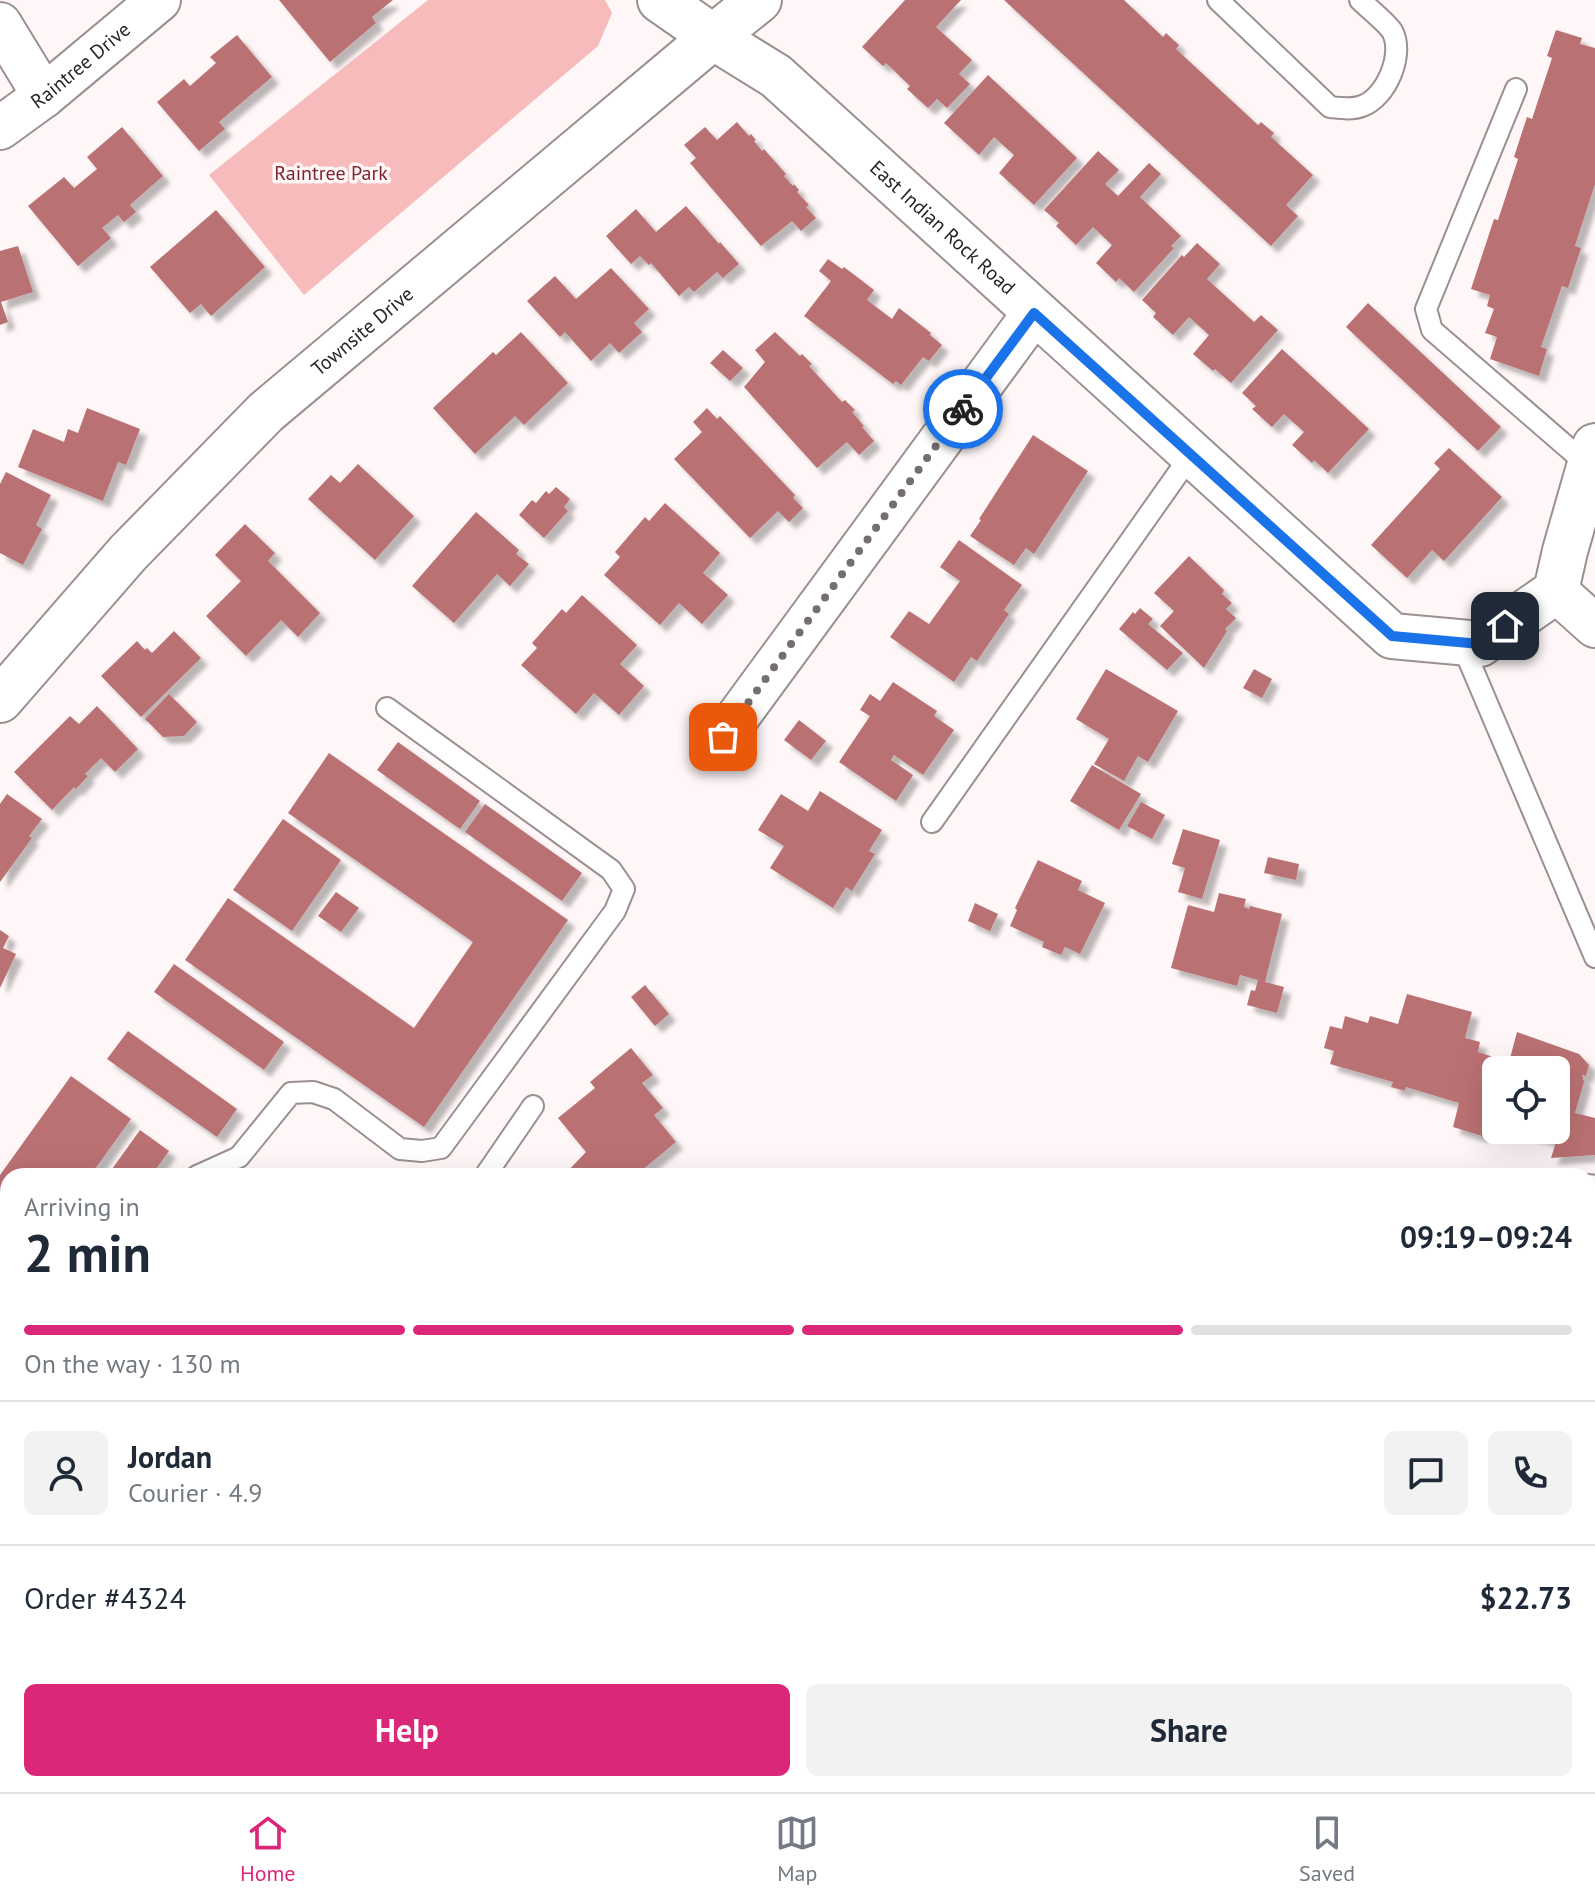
<!DOCTYPE html>
<meta charset="utf-8">
<style>
body{margin:0;font-family:"PT Sans",sans-serif;background:#f2f2f3;color:#1f2937;height:100vh;display:flex;flex-direction:column;font-size:30px;white-space:nowrap}
*{box-sizing:border-box;margin:0}
p{font-size:26px;color:#747a83}
.icon{flex:none;width:44px;height:44px;fill:none;stroke:currentColor;stroke-width:2;stroke-linecap:round;stroke-linejoin:round}
.map{position:relative;flex:1;overflow:hidden}
.side{position:absolute;left:0px;top:1168px;width:1596px;height:624px;display:flex;flex-direction:column;background:#fff;border-radius:24px 24px 0 0;box-shadow:0 8px 32px #0002}
.side>*{flex:none}
.tools{position:absolute;left:1482px;top:1056px;display:grid;gap:16px}
.tools a{display:grid;place-items:center;width:88px;height:88px;border-radius:12px;background:#fff;box-shadow:0 8px 32px #0002;font-size:40px}
.pin{position:absolute;display:grid;place-items:center;width:68px;height:68px;color:#fff;margin:-34px;border-radius:16px;box-shadow:0 4px 12px #0006}
.courier{position:absolute;display:grid;place-items:center;width:80px;height:80px;margin:-40px;border:6px solid #1a73e8;border-radius:50%;background:#fff;color:#222;box-shadow:0 2px 10px #0007}
.head em{font-style:normal;font-weight:700}
.head div{display:flex;flex-direction:column-reverse}
.head{display:flex;align-items:center;justify-content:space-between;height:136px;padding:0 24px}
h1{font-size:52px;font-weight:700;line-height:60px}
.bar{display:grid;grid-template-columns:repeat(4,1fr);gap:12px 8px;align-content:center;height:96px;padding:0 24px}
.bar i{height:10px;border-radius:6px;background:#e0e1e3}
.bar .active{background:#db2777}
.bar p{grid-column:span 4}
.line{display:flex;align-items:center;gap:20px;padding:0 24px;border-top:2px solid #e0e1e3}
.line div{flex:1}
.round{display:grid;place-items:center;flex:none;width:84px;height:84px;border-radius:12px;background:#f2f2f3}
.cta{display:flex;gap:16px;margin-top:auto;padding:16px 24px}
.cta a{flex:1;height:92px;border-radius:12px;background:#db2777;color:#fff;font-size:32px;font-weight:700;line-height:92px;text-align:center}
.cta a+a{background:#f2f2f3;color:#1f2937}
.tabs{display:flex;justify-content:space-around;align-items:center;height:112px;border-top:2px solid #e0e1e3;background:#fff;font-size:22px;color:#747a83}
.tabs a{display:grid;justify-items:center;gap:4px}
.tabs .active{color:#db2777}
.map>svg:first-child{display:block}
.green{fill:#f7bbbb}
.building{fill:#ba7173;filter:url(#shadow)}
.lines{fill:none;stroke-linecap:round;stroke-linejoin:round}
.lane-casing{stroke:#9b8f8f;stroke-width:24}
.street-casing{stroke:#9b8f8f;stroke-width:46}
.secondary-casing{stroke:#9b8f8f;stroke-width:48}
.lane{stroke:#fff;stroke-width:20}
.street{stroke:#fff;stroke-width:42}
.secondary{stroke:#fff;stroke-width:44}
.done{stroke:#746e6e;stroke-width:8;stroke-dasharray:0 14.4}
.route{stroke:#1a73e8;stroke-width:10}
.labels{text-anchor:middle;stroke-width:7;stroke-linejoin:round;paint-order:stroke}
.street-label{font-size:20px;fill:#292524;stroke:#fff7f7}
.park-label{font-size:20px;fill:#7e242e;stroke:#fff7f7}
</style>
<div class="map">
<svg width="1595" height="1792" viewBox="0 0 1595 1792">
<defs>
<filter id="shadow"><feDropShadow dx="7" dy="7" stdDeviation="2" flood-color="#0004"/></filter>
</defs>
<rect width="100%" height="100%" fill="#fff7f7"/>
<path class="green" d="M428 0H605L612 13 598 46 304 295 209 175Z"/>
<path class="building" d="M279 0H393L372 17 376 23 330 62Z
M905 0H961L936 27 972 60 959 74 970 84 947 108 937 99 928 108 907 89 910 86 886 63 883 66 862 47Z
M1004 0H1124L1163 37 1166 33 1179 45 1176 49 1258 125 1261 122 1274 133 1271 137 1313 175 1286 205 1298 216 1271 246Z
M1556 30 1582 38 1580 44 1595 48V184L1575 246 1581 248 1568 288 1562 286 1541 347 1547 349 1539 376 1490 359 1497 337 1485 333 1494 309 1487 306 1490 295 1471 289 1494 219 1498 220 1518 159 1514 157 1527 117 1532 119 1552 58 1547 56Z
M237 35 272 77 219 122 225 129 199 151 157 102 184 79 190 86 216 63 210 57Z
M988 75 1077 158 1034 205 999 173 1014 155 994 137 979 155 944 123Z
M737 122 749 136 751 134 756 140 754 141 762 151 764 149 786 174 784 176 793 186 794 184 799 190 797 192 809 205 806 207 816 218 801 231 792 221 761 246 690 163 696 158 684 145 705 127 717 140Z
M122 127 163 176 130 205 136 212 124 222 118 215 102 228 111 238 78 266 28 206 64 177 74 188 97 169 87 157Z
M1098 151 1119 170 1105 184 1118 196 1149 163 1161 174 1140 197 1181 236 1171 246 1174 248 1134 292 1119 278 1116 282 1096 263 1112 245 1093 227 1076 245 1056 226 1059 223 1044 210Z
M686 206 719 244 720 242 739 264 723 278 717 272 694 292 689 287 679 296 651 263 649 265 640 256 631 264 606 236 636 209 656 232Z
M216 210 265 267 211 316 201 304 190 313 150 267Z
M1197 243 1220 264 1207 279 1254 322 1261 315 1278 330 1231 383 1215 369 1213 371 1193 354 1209 335 1189 317 1173 335 1153 317 1156 313 1142 300 1182 255 1184 257Z
M18 246 33 292 1 302 8 322 0 325V251Z
M828 259 842 269 844 267 874 290 867 300 892 319 899 308 931 333 930 335 942 345 929 361 923 357 901 385 896 381 893 384 804 316 831 281 819 271Z
M611 268 649 309 634 323 642 332 619 353 610 343 591 361 565 332 560 337 527 301 555 276 576 299Z
M1368 303 1501 427 1478 451 1346 327Z
M521 332 568 383 524 425 515 416 475 454 433 408 493 352 496 355Z
M775 332 800 356 802 354 812 364 809 366 842 402 845 400 855 410 852 412 864 426 862 427 874 441 859 455 847 442 817 468 744 387 765 362 755 350Z
M1282 349 1369 429 1328 473 1314 460 1312 463 1292 445 1304 432 1284 414 1272 427 1252 409 1256 406 1242 393Z
M723 350 743 368 730 381 710 363Z
M87 408 140 429 126 465 118 462 103 501 18 467 33 429 64 442 68 429 78 433Z
M707 408 717 419 720 416 795 495 793 498 803 508 789 522 778 511 750 538 674 459 702 432 693 422Z
M1033 435 1088 471 1034 554 1026 548 1014 565 970 536 981 520 979 519Z
M1449 448 1502 497 1444 561 1432 550 1407 578 1371 545 1440 469 1434 463Z
M358 464 414 516 375 560 308 499 331 475 340 483Z
M6 472 51 495 36 525 42 529 23 565 0 553V484Z
M556 487 570 499 564 507 568 511 544 538 519 515 532 500 536 503 546 491 549 494Z
M665 503 720 553 703 573 728 595 702 624 679 603 660 625 604 575 620 557 615 552 645 517 649 521Z
M476 512 519 550 516 554 529 564 510 586 497 574 454 623 412 586Z
M245 524 275 553 268 561 320 613 298 637 281 620 246 656 206 616 241 581 215 555Z
M959 540 1022 585 1004 610 1009 614 977 661 971 657 954 682 890 637 909 611 929 624 960 581 940 567Z
M1189 556 1224 590 1222 594 1232 603 1226 609 1236 618 1225 629 1227 631 1204 668 1160 626 1174 611 1154 593Z
M582 595 637 645 620 664 644 686 619 715 594 693 576 714 521 665 537 648 532 643 562 609 566 613Z
M1140 608 1153 619 1148 624 1183 653 1167 670 1119 629 1133 612 1135 614Z
M174 631 201 658 141 717 101 676 137 641 145 650 147 648 152 653Z
M1106 669 1178 711 1148 762 1138 756 1124 781 1094 764 1109 739 1076 719Z
M1254 669 1272 679 1262 698 1243 688Z
M893 682 937 711 934 716 954 730 923 775 894 755 891 760 913 775 896 801 839 762 870 716 860 710 870 694 880 701Z
M169 694 197 722 184 736 163 737 145 719Z
M97 706 138 749 115 772 101 758 85 774 88 776 76 789 74 787 52 810 14 772 70 716 79 724Z
M799 720 826 741 811 760 784 740Z
M398 742 480 801 460 829 377 770Z
M329 753 568 920 424 1127 185 960 228 898 414 1028 473 942 288 813Z
M1092 765 1141 794 1119 830 1070 801Z
M820 791 882 830 869 851 875 854 852 891 846 887 833 908 770 868 784 846 758 830 781 794 808 811Z
M7 794 42 819 29 836 32 838 0 882V804Z
M1141 802 1165 815 1152 839 1127 826Z
M485 804 582 873 562 901 465 832Z
M283 819 341 860 292 931 233 890Z
M1183 829 1220 840 1202 899 1178 892 1185 868 1172 864Z
M1268 857 1299 864 1296 880 1264 873Z
M1038 860 1082 881 1078 890 1105 903 1080 954 1065 947 1061 955 1042 947 1044 942 1010 926 1017 910 1015 908Z
M336 892 359 908 341 932 318 916Z
M1219 893 1246 899 1244 907 1249 909 1250 906 1282 914 1265 982 1284 987 1277 1013 1247 1005 1251 990 1255 991 1258 980 1240 975 1237 986 1171 968 1188 905 1214 912Z
M975 903 998 914 990 931 968 921Z
M0 930 9 936 3 948 16 954 0 988Z
M174 964 284 1042 264 1070 154 992Z
M645 985 669 1014 655 1026 631 997Z
M1407 994 1472 1012 1465 1038 1480 1042 1478 1052 1509 1062 1517 1032 1579 1054 1589 1065 1586 1076 1582 1075 1584 1082 1575 1113 1595 1118V1155L1551 1158 1556 1142 1519 1131 1556 1130V1070H1496V1124L1490 1122 1493 1112 1489 1111 1482 1136 1453 1127 1459 1103 1406 1087 1405 1091 1391 1087 1393 1082 1330 1064 1334 1051 1324 1048 1330 1026 1342 1029 1345 1016 1368 1023 1370 1016 1398 1024Z
M128 1031 237 1109 217 1137 107 1059Z
M631 1048 653 1075 642 1083 663 1108 654 1115 676 1142 635 1176H563L586 1152 558 1118 595 1088 590 1082Z
M71 1076 131 1119 90 1176H8V1288L0 1282V1175Z
M140 1130 169 1151 151 1176H107Z
M939 1170 966 1174V1176H939Z
M230 1784H300V1792H230Z
M870 1784H987L985 1792H865Z
M1194 1784H1303L1301 1792H1192Z"/>
<g class="lines">
<g class="lane-casing">
<path id="lane" d="M1218 0 1330 107C1340 108 1352 110 1362 106 1386 98 1405 54 1392 31 1387 23 1367 7 1360 0
M1516 89 1426 309 1432 330 1589 466
M1461 642 1595 957
M932 822 1191 455
M197 1176 239 1157 291 1093 313 1092 334 1099 400 1149 422 1151 441 1148 615 911 624 889 611 870 387 708
M485 1176 533 1106"/>
</g>
<g class="street-casing">
<g id="street">
<path d="M0 24 44 96"/>
<path id="s1" d="M0 128 44 96 159 0"/>
<path d="M1556 591 1595 626"/>
<path d="M723 737 1034 313"/>
<path d="M1588 1196 1595 1197"/>
<path d="M0 1364 8 1366"/>
<path d="M427 1784 456 1792"/>
<path d="M137 1792 138 1784"/>
</g>
</g>
<g class="secondary-casing">
<g id="secondary">
<path id="s2" d="M660 0 713 37 776 76 1392 636 1480 644 1556 591 1565 551 1595 446"/>
<path id="s3" d="M0 700 128 553 266 412 713 37 759 0"/>
</g>
</g>
<use href="#lane" class="lane"/>
<use href="#street" class="street"/>
<use href="#secondary" class="secondary"/>
</g>
<g class="lines">
<path class="done" d="M723 737 963 409"/>
<path class="route" d="M963 409 1034 313 1392 636 1480 644 1505 626"/>
</g>
<g class="labels">
<g class="street-label">
<text dy="7" stroke="none"><textPath href="#s1" startOffset="102">Raintree Drive</textPath></text>
<text dy="7" stroke="none"><textPath href="#s2" startOffset="364">East Indian Rock Road</textPath></text>
<text dy="7" stroke="none"><textPath href="#s3" startOffset="518">Townsite Drive</textPath></text>
</g>
<g class="park-label">
<text x="331" y="180">Raintree Park</text>
</g>
</g>
</svg>
<div class="tools">
<a><svg class="icon" aria-label="locate" viewBox="0 0 24 24"><circle cx="12" cy="12" r="6"/><path d="M12 2v4M12 18v4M2 12h4M18 12h4"/></svg></a>
</div>
<div class="pin" style="left:723px;top:737px;background:#ea580c"><svg class="icon" aria-label="bag" viewBox="0 0 24 24"><path d="M5 8h14l-1 12H6zM9 8a3 3 0 0 1 6 0"/></svg></div>
<div class="pin" style="left:1505px;top:626px;background:#1f2937"><svg class="icon" aria-label="home" viewBox="0 0 24 24"><path d="M3 11l9-7 9 7M6 9v11h12V9"/></svg></div>
<div class="courier" style="left:963px;top:409px"><svg class="icon" aria-label="bike" viewBox="0 0 24 24"><circle cx="6" cy="16" r="4"/><circle cx="18" cy="16" r="4"/><path d="M6 16l4-8h5l3 8M10 8l3 8H6M13 5h3"/></svg></div>
<section class="side">
<div class="head"><div><h1>2 min</h1><p>Arriving in</p></div><em>09:19–09:24</em></div>
<div class="bar"><i class="active"></i><i class="active"></i><i class="active"></i><i></i><p>On the way · 130 m</p></div>
<div class="line" style="height:144px"><a class="round"><svg class="icon" aria-label="person" viewBox="0 0 24 24"><circle cx="12" cy="8" r="4"/><path d="M4 21q1-7 8-7t8 7"/></svg></a><div><b>Jordan</b><p>Courier · 4.9</p></div><a class="round"><svg class="icon" aria-label="chat" viewBox="0 0 24 24"><path d="M4 5h16v11H9l-5 4z"/></svg></a><a class="round"><svg class="icon" aria-label="phone" viewBox="0 0 24 24"><path d="M5 4h4l2 5-3 2q2 4 5 5l2-3 5 2v4C11 20 4 13 5 4z"/></svg></a></div>
<div class="line" style="height:104px"><div>Order #4324</div><b>$22.73</b></div>
<div class="cta"><a>Help</a><a>Share</a></div>
</section>
</div>
<nav class="tabs">
<a class="active"><svg class="icon" aria-label="home" viewBox="0 0 24 24"><path d="M3 11l9-7 9 7M6 9v11h12V9"/></svg>Home</a>
<a><svg class="icon" aria-label="map" viewBox="0 0 24 24"><path d="M3 6l6-2 6 2 6-2v14l-6 2-6-2-6 2zM9 4v14M15 6v14"/></svg>Map</a>
<a><svg class="icon" aria-label="saved" viewBox="0 0 24 24"><path d="M7 4h10v16l-5-4-5 4z"/></svg>Saved</a>
</nav>
